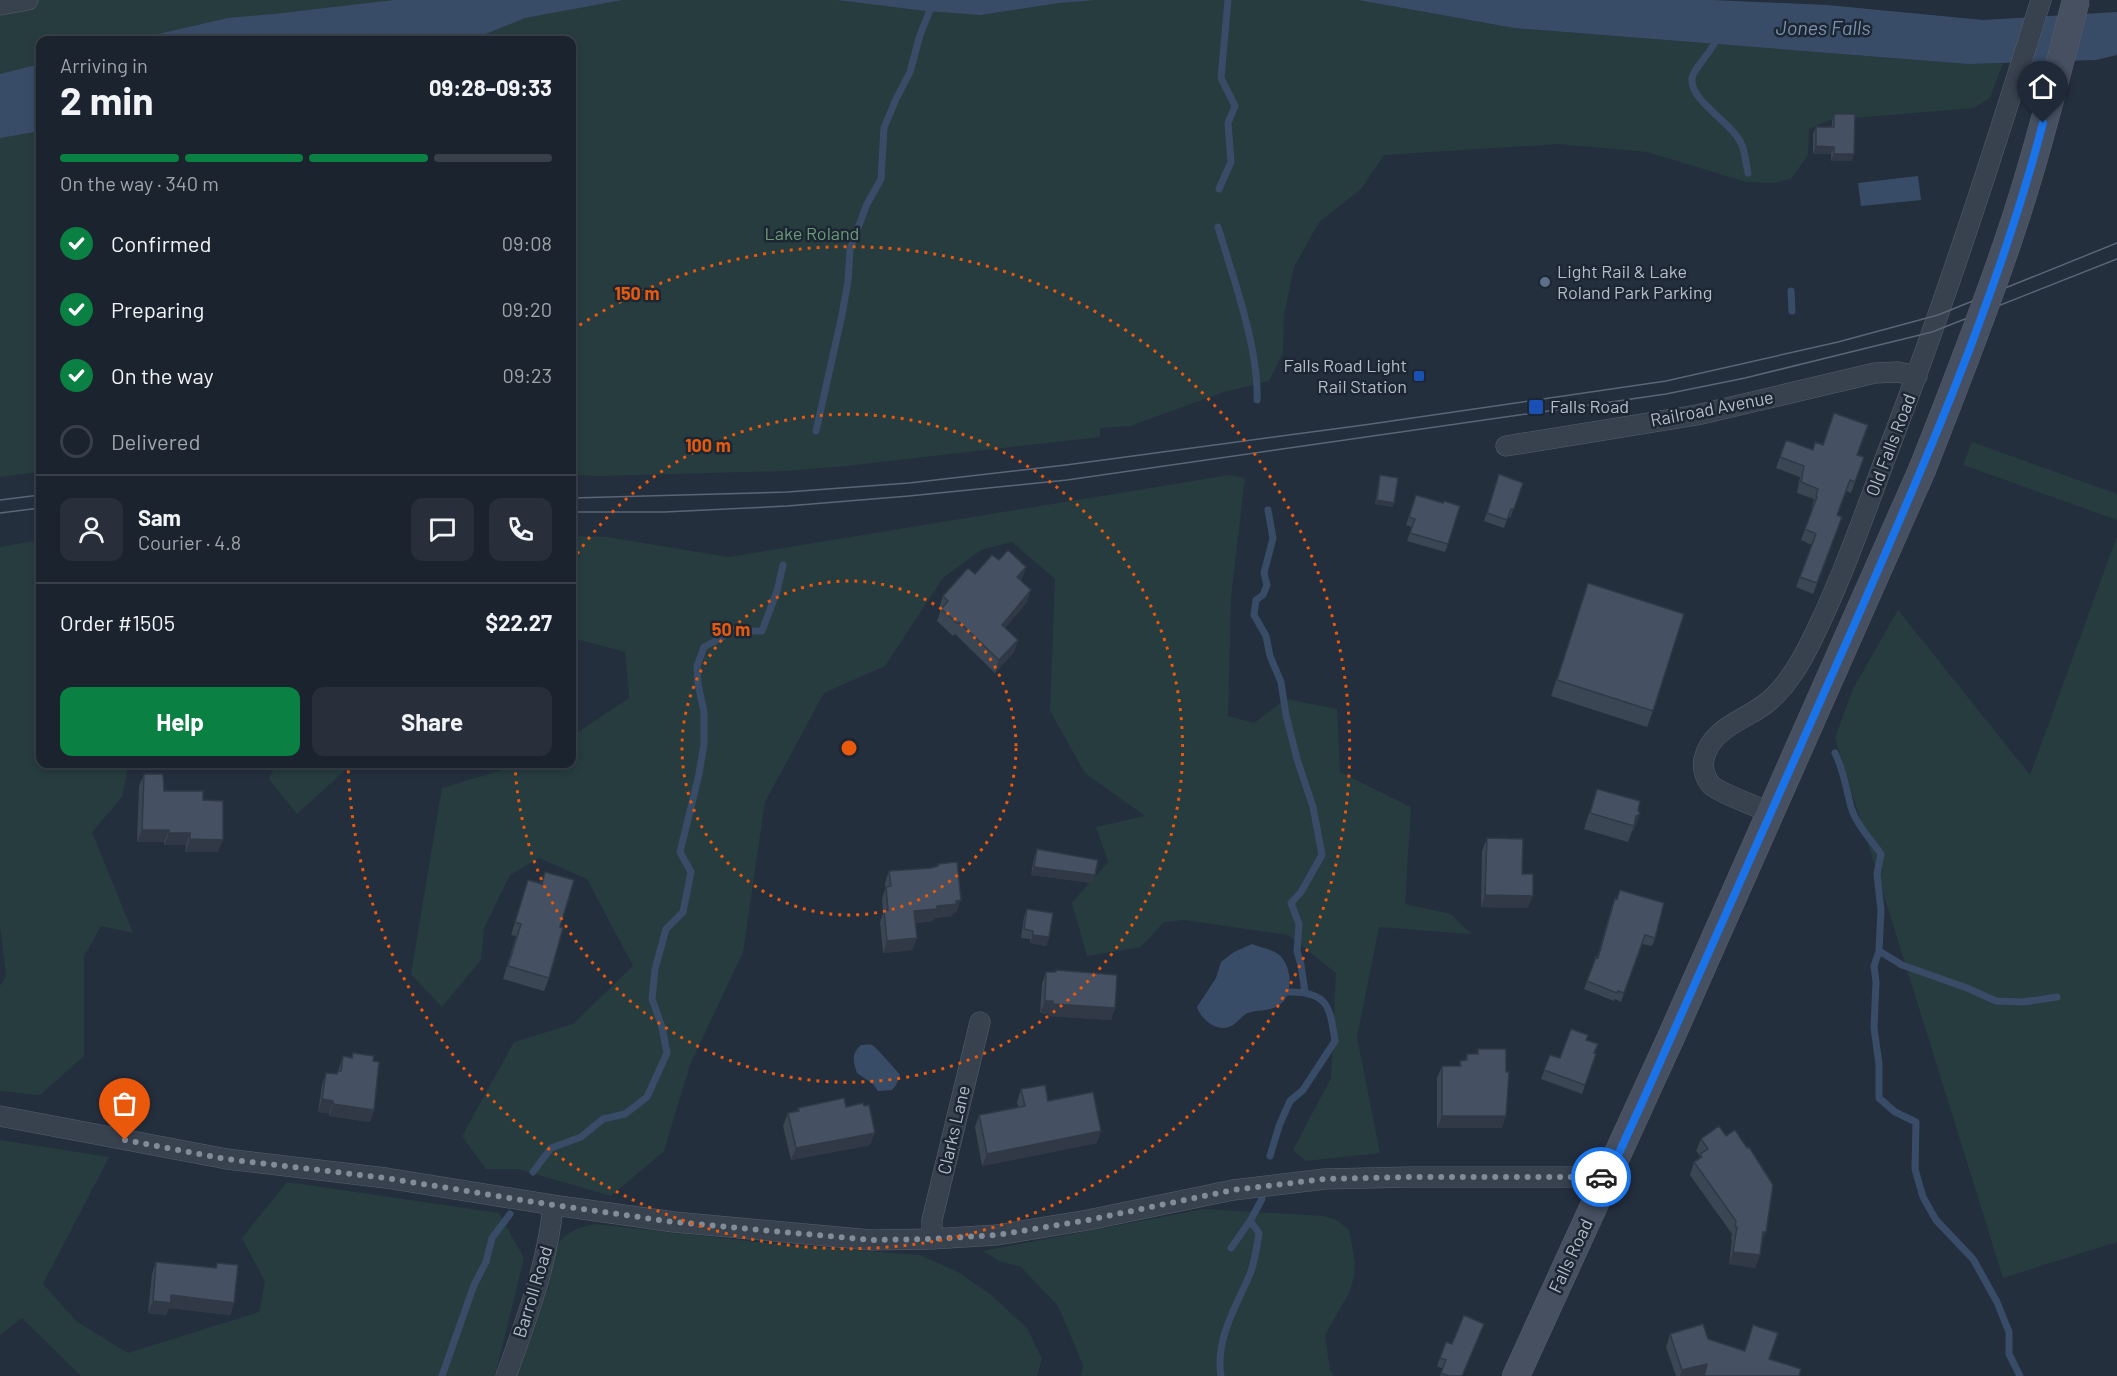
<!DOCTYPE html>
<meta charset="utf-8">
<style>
body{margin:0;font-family:Barlow,sans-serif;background:#282f3a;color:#f1f3f6;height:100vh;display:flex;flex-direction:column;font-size:22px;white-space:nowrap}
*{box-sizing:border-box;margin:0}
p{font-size:20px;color:#a0a4aa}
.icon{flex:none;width:33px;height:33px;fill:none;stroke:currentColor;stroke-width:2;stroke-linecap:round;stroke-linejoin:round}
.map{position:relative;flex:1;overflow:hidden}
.side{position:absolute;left:36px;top:36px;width:540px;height:732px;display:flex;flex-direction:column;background:#1b232e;border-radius:12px;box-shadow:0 3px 9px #0003,0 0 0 2px #39404a}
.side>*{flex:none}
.pin{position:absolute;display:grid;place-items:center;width:51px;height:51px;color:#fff;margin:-62px -26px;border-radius:50% 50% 50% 0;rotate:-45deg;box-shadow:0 0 6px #0007}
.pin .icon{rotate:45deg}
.courier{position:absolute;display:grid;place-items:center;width:60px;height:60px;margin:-30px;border:4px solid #1a73e8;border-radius:50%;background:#fff;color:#222;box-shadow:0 2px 8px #0007}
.summary em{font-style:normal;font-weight:700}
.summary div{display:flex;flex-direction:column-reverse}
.summary{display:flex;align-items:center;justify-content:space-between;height:102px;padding:0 24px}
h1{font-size:39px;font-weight:700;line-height:45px}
.bar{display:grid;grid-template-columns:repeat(4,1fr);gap:9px 6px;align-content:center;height:72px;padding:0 24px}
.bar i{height:8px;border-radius:4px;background:#39404a}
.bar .active{background:#0b8043}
.bar p{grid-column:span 4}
.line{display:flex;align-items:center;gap:15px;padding:0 24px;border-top:2px solid #39404a}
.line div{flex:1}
.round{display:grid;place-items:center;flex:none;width:63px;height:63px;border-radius:12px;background:#282f3a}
ol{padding:0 24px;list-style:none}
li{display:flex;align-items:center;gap:18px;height:66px}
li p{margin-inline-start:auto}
li .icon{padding:6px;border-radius:50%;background:#0b8043;color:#fff;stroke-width:4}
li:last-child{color:#a0a4aa}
li i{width:33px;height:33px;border:3px solid #39404a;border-radius:50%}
.primary-button{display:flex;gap:12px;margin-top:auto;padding:12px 24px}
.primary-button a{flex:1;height:69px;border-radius:12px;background:#0b8043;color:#fff;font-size:24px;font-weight:700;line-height:69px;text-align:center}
.primary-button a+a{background:#282f3a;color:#f1f3f6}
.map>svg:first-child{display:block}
.green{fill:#263c3f}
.water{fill:#394c67}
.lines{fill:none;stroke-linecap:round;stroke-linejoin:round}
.stream{stroke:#394c67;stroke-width:7}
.street-casing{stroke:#565f6c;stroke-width:21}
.secondary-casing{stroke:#565f6c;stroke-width:28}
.street{stroke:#38414e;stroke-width:20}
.secondary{stroke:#465061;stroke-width:27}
.tram{stroke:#5a6575;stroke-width:1.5}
.secondary-bridge-casing{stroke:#565f6c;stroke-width:28;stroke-linecap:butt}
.secondary-bridge{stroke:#465061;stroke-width:27}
.wall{fill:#3b4654}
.shaded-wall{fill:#303945}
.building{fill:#455162;stroke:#303945;stroke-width:1.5}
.done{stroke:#828b98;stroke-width:6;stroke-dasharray:0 10.8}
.route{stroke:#1a73e8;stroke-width:8}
.ring{fill:none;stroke:#e8590c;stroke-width:3;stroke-dasharray:3 6}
.service-dot{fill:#5c6f8a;stroke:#1d2633;stroke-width:2}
.transit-dot{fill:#1a4fb4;stroke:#1d2633;stroke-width:2}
.labels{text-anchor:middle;stroke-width:5;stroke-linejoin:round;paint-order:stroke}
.park-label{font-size:18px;fill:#6b9a76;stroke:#1d2633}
.poi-label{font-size:18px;fill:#b4bcc9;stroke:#1d2633;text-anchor:start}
.street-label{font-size:18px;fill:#b4bcc9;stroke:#1d2633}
.water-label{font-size:20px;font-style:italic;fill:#7c92b1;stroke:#1d2633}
.centre{fill:#e8590c;stroke:#1d2633;stroke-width:3}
.ring-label{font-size:18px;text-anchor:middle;font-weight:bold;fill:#e8590c;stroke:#1d2633;stroke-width:5;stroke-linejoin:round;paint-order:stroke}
</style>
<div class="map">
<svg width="2117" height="1376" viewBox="0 0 2117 1376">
<rect width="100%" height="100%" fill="#242f3e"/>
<path class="green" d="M0 0H1358L1514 28 1968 64 2003 63 1990 98 1974 108 1830 120 1809 129 1808 155 1791 179 1773 183 1746 182 1647 152 1559 144 1384 155 1361 189 1319 222 1294 267 1284 315 1283 353 1269 381 1224 392 1130 426 1100 428V437L846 466 786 471 600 476 572 475V40H40V472L0 477Z
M1972 442 2117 494V520L1963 465Z
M1229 475 1245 478 1231 597 1228 716 1254 723 1286 699 1337 709 1340 772 1411 807 1405 904 1451 914 1471 934 1379 927 1357 1037 1380 1153 1306 1161 1293 1150 1331 1078 1336 973 1288 935 1184 920 1164 922 1141 947 1087 956 1072 903 1108 862 1096 827 1145 816 1085 773 1050 711 1055 579 1012 542 981 550 943 578 885 666 824 693 765 802 743 952 690 1065 664 1151 611 1196 518 1169H486L462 1136 514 1042 573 1024 633 966 587 879 539 858 510 875 484 928 481 960 442 1007 411 974 442 788 522 764H572V736L629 698 625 652 572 638V536L607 537 729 557Z
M2117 536V1242L2003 1278 1835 738 1853 689 1898 610 2030 775Z
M40 540V764H129L122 797 92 832 133 933 101 926 84 956V1056L40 1095 0 1091V986L6 976 0 927V547Z
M276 764H352L297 814 269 779Z
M0 1140 109 1157 43 1284 76 1321 128 1353 259 1312 265 1282 242 1238 287 1182 499 1213 524 1258 495 1376H81L22 1318 0 1335Z
M1204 1209 1324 1216 1338 1221 1349 1230 1355 1262 1354 1277 1349 1293 1325 1335 1330 1370 1334 1376H1081L1083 1365 1058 1306 1020 1266 1001 1262 983 1251Z
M595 1224 776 1244 920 1255 958 1272 990 1294 1027 1328 1042 1359 1037 1376H511L559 1242C569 1231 580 1227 595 1224Z"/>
<path class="water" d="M394 0H622L525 18 471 40H132L228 18 274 14Z
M838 0H1095L1059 3 980 15 926 11Z
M1358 0H1712L1827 5 1983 20 2117 12V55L2096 60 1968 64 1514 28Z
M40 64V131L0 138V74Z
M1918 176 1921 200 1861 206 1858 183Z
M1252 944C1259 947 1271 949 1278 954 1293 965 1294 997 1278 1006 1269 1011 1260 1010 1251 1012 1244 1013 1239 1021 1233 1025 1219 1034 1202 1021 1197 1007L1216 978 1221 962 1234 952Z
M861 1045C865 1045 868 1044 872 1045 875 1046 897 1071 900 1075L896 1085 892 1090 878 1091 873 1084 857 1073C853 1061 851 1054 861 1045Z"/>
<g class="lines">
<path class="stream" d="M1718 35C1714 51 1692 69 1692 79 1690 101 1733 123 1742 145 1745 153 1746 164 1748 173
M1219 189 1231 162 1228 123 1235 106 1221 78 1228 0
M1218 227C1233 277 1259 349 1257 400
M1791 291 1792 311
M816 431 842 315 848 281 850 249 867 204 881 179 884 128 896 99 910 72 920 35 934 0
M1268 510 1273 538 1264 573 1267 585 1263 595 1256 600 1254 615 1266 636 1270 656 1281 682 1286 715 1297 759 1313 807 1322 855 1301 892 1291 903 1299 924 1297 951 1301 965 1305 992
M1835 753C1844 771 1846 788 1851 807 1856 824 1871 840 1881 854L1877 874 1881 910 1879 951 1874 966 1876 982 1874 1028 1879 1064V1098L1895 1112 1916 1122 1915 1169 1923 1197 1936 1220 1973 1259 1997 1302 2009 1332V1354L2020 1376
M1879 951 1902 965 1967 988 1996 1001 2023 1002 2057 997
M1270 1156 1279 1126 1290 1101 1303 1090 1335 1041C1330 1007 1328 991 1288 992
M533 1172 551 1148 581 1137 603 1119 625 1114 647 1097 667 1053 662 1027 652 999 655 969 666 929 683 912 691 872 680 852 699 774 704 744V712L698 684 697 666 704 647 734 631H762L777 591 783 565
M1231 1248 1250 1221 1262 1199
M442 1376 474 1285 486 1262 492 1238 510 1214
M1221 1376C1215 1339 1236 1307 1250 1274 1255 1261 1257 1247 1259 1233L1250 1221"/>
<g class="street-casing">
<path id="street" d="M0 5 28 0
M1506 446 1697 415 1875 373 1898 372 1917 376
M1771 813C1757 806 1721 794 1711 785 1705 778 1702 767 1704 759 1711 727 1747 720 1769 701 1791 682 1806 653 1818 627 1845 570 1866 510 1888 451 1945 303 1994 151 2041 0
M0 1116 227 1159 386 1178 553 1205 674 1222 871 1240 932 1239 997 1235 1088 1220 1233 1190 1325 1179 1410 1177H1608
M932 1239V1220L980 1022
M506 1376C526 1320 548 1264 553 1205"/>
</g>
<g class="secondary-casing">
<path id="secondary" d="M1516 1376 1672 1035 1922 470"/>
</g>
<use href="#street" class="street"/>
<use href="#secondary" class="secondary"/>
<path class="tram" d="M572 498 787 492 909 483 1066 465 1364 425 1666 381 1838 342 1938 315 2117 243
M0 500 40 495
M572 512H665L787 506 909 496 1067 480 1666 394 1745 378 1932 332 2117 259
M0 513 40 508"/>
<g class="secondary-bridge-casing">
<path id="secondary-bridge" d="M1922 470C1952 394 1982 318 2008 241 2035 162 2055 81 2076 0"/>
</g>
<use href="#secondary-bridge" class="secondary-bridge"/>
</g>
<path class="wall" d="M1834 114 1852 161H1831V154H1813V134L1816 127H1832V121Z
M1786 440 1813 450 1857 455 1864 457 1851 493 1846 491 1837 515 1842 517 1813 594 1796 587 1812 545 1801 540 1813 508 1812 507 1814 499 1797 493 1800 477 1776 468Z
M1499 474 1523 483 1510 518 1508 517 1504 528 1484 521Z
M1380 475 1393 507 1375 504 1379 479Z
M1416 495 1448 544 1445 552 1407 541 1412 527 1406 525Z
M999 560 1026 567 1021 580 1027 602 1005 628 1018 640 1014 652 995 673 955 634 953 636 937 621 941 610 939 609 943 596 975 574Z
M1588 583 1653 711 1647 727 1551 696Z
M144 774 164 791 203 800 218 852H185L186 845H164V842H137L139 786Z
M1597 789 1640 801 1634 830 1632 831 1628 842 1584 829Z
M1487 838 1522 874 1528 908 1481 907 1482 851Z
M1037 849 1095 875 1092 883 1031 875 1034 858Z
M938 864 956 913H953L952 916 934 918 933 921 916 923 917 938 912 950 883 953 880 922 883 913 882 899 885 889V883L889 871 931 868 937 866Z
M545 872 560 927 549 978 544 991 503 979 516 936 511 935 528 880 541 883Z
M1620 890 1655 938 1652 946 1642 944 1621 1002 1615 999 1614 1001 1584 989 1596 957 1597 958 1612 906 1615 898 1617 899Z
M1027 909 1049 937 1046 946 1030 943V939L1021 938 1024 917Z
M1056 970 1115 1008 1111 1020 1048 1016 1049 1014 1040 1013 1042 984 1046 972H1055Z
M1586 1040 1594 1053 1596 1054 1582 1094 1541 1079 1550 1055 1560 1058Z
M1478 1049 1502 1128H1437V1078L1442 1066H1459L1460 1061H1465L1467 1054H1476Z
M353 1053 373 1061 374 1110 370 1122 329 1116V1113L318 1112 322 1085 326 1073 337 1074 343 1056 351 1058Z
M1021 1089 1048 1101 1097 1143 982 1166 975 1127 979 1115 1018 1107 1017 1102Z
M864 1106 870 1145 791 1160 783 1126 788 1113 797 1111 798 1108Z
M1719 1126 1761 1244 1760 1255 1755 1268 1729 1264 1732 1240 1731 1239 1732 1234 1690 1175 1694 1162 1698 1160 1700 1156 1696 1151 1701 1139Z
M156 1262 215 1268 217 1263 234 1303 230 1315 169 1308 166 1315 148 1313 152 1274Z
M1484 1324 1462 1376H1440L1443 1369 1437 1366 1446 1342 1452 1344Z
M1753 1325 1769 1359 1799 1376H1676L1666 1347 1670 1334 1708 1339 1744 1351Z"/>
<path class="shaded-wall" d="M1816 146 1834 147 1831 154H1813Z
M1834 154H1854L1852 161H1831Z
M1377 500 1394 503 1393 507 1375 504Z
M1026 567 1022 579 1013 590 1017 577Z
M1031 590 1027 602 997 638 1002 625Z
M1018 640 1014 652 995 673 999 660Z
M1640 814 1634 830 1632 831 1636 816Z
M142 830H169L164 842H137Z
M169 833H190L186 845H164Z
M190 839 223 840 218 852H185Z
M1034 867 1095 875 1092 883 1031 875Z
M1485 895 1533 896 1528 908 1481 907Z
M961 900 956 913H953L952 916 934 918 933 921 910 924 914 911Z
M1033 935 1049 937 1046 946 1030 943Z
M917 938 912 950 883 953 887 941Z
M1045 1001H1053L1049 1014 1040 1013Z
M1053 1004 1115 1008 1111 1020 1048 1016Z
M322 1099 333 1101 329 1113 318 1112Z
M333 1104 374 1110 370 1122 329 1116Z
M1442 1116H1506L1502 1128H1437Z
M1101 1131 1097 1143 982 1166 987 1154Z
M875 1133 870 1145 791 1160 796 1148Z
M1763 1232H1766L1761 1244Z
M1733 1252 1760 1255 1755 1268 1729 1264Z
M171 1295 234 1303 230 1315 169 1308 166 1315 148 1313 153 1301Z
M1707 1364 1703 1376H1680L1682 1370Z"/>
<path class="building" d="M1834 114H1855L1854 154H1834V147L1816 146V127H1834Z
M1834 413 1868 425 1857 455 1864 457 1855 482 1850 480 1837 515 1842 517 1817 583 1800 577 1816 534 1805 529 1817 497 1816 496 1818 489 1801 482 1804 466 1780 457 1786 440 1813 450 1815 442 1823 445Z
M1499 474 1523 483 1514 509H1511L1507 520 1487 513Z
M1380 475 1398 478 1394 503 1377 500Z
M1416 495 1443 503 1444 501 1460 506 1448 544 1410 533 1415 519 1409 517Z
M1008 550 1026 567 1017 577 1031 590 1002 625 1018 640 999 660 959 622 958 624 941 609 948 601 943 596 968 568 975 574 992 555 999 560Z
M1588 583 1684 614 1653 711 1557 680Z
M144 774H163L164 791H203V800L223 801V840L190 839V833H169V830H142Z
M1597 789 1640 801 1638 810 1640 814 1636 816 1634 826 1590 813Z
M1487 838 1523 839 1522 874H1533V896L1485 895Z
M1037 849 1098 860 1095 875 1034 867Z
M957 862 961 900 956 901 957 904 937 906V909L914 911 917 938 887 941 884 910H888L886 887 891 886 889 871 931 868 938 866V864Z
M545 872 574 880 560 927 563 928 549 978 508 966 521 924 515 922 528 880 542 884Z
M1620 890 1664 903 1655 938 1645 935 1624 993 1618 991 1617 993 1587 981 1596 957 1598 958 1615 898 1617 899Z
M1027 909 1053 913 1049 937 1033 935V931L1024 929Z
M1056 970 1117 975 1115 1008 1053 1004V1001H1045L1046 972H1056Z
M1571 1029 1588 1035 1586 1040 1598 1044 1594 1053 1596 1054 1585 1085 1544 1070 1550 1055 1560 1058Z
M1478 1049H1506V1072H1509L1506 1116H1442V1066H1461L1460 1061 1467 1060V1054H1478Z
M353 1053 374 1056 373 1061 379 1062 374 1110 333 1104V1101L322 1099 326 1073 337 1074 338 1071H341L343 1056 352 1058Z
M1045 1085 1048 1101 1093 1092 1101 1131 987 1154 979 1115 1025 1106 1021 1089Z
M844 1098 846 1107 863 1103 864 1106 869 1105 875 1133 796 1148 788 1113 799 1111 798 1108Z
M1719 1126 1726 1136 1735 1130 1747 1148 1749 1147 1773 1185 1766 1232H1763L1760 1255 1733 1252 1737 1227H1735L1736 1221 1694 1162 1702 1157 1700 1154 1708 1149 1701 1139Z
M156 1262 216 1268 217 1263 238 1265 234 1303 171 1295V1303L153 1301Z
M1464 1315 1484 1324 1462 1376H1449L1441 1373 1446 1360 1440 1358 1446 1342 1452 1344Z
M1703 1324 1708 1339 1745 1351 1753 1325 1778 1333 1769 1359 1801 1369 1799 1376H1704L1707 1364 1682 1370 1670 1334Z"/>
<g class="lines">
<path class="done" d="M125 1140 226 1159 386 1178 553 1205 674 1222 871 1240 932 1239 997 1235 1088 1220 1233 1190 1325 1179 1410 1177H1601"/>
<path class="route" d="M1601 1177H1608L1645 1096C1714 941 1782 787 1851 632 1924 466 1997 299 2043 123"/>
</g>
<g class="ring">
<circle cx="849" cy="748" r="167"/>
<path d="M572 561A334 334 0 1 1 515 765"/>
<path d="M572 330A501 501 0 1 1 348 765"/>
</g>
<circle class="service-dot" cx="1545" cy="282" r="6"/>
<g class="transit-dot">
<rect x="1413" y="370" width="12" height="12" rx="3"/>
<rect x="1528" y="399" width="16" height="16" rx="3"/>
</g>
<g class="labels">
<g class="park-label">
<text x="812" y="240">Lake Roland</text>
</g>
<g class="poi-label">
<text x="1557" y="278">Light Rail &amp; Lake<tspan x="1557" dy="21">Roland Park Parking</tspan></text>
<text x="1407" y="372" text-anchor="end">Falls Road Light<tspan x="1407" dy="21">Rail Station</tspan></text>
<text x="1550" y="413">Falls Road</text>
</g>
<g class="street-label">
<text transform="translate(1712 409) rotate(-11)" y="6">Railroad Avenue</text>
<text transform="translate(1891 445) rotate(-69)" y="6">Old Falls Road</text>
<text transform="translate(954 1130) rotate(-77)" y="6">Clarks Lane</text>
<text transform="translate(1571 1256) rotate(-65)" y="6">Falls Road</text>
<text transform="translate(533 1292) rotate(-73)" y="6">Barroll Road</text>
</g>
<g class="water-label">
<text x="1823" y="35">Jones Falls</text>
</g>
</g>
<circle cx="849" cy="748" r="9" class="centre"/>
<g class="ring-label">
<text x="637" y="300">150 m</text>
<text x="708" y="452">100 m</text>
<text x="731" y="636">50 m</text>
</g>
</svg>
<div class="pin" style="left:125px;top:1140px;background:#ea580c"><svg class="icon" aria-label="bag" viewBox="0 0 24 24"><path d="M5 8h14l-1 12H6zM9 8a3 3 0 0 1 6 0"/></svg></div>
<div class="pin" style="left:2043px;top:123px;background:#1f2937"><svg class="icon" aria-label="home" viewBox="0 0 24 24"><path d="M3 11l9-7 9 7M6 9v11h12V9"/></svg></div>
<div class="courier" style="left:1601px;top:1177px"><svg class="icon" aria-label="car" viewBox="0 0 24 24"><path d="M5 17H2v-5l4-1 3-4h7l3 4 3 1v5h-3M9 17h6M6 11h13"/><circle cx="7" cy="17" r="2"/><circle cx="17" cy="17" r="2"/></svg></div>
<section class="side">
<div class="summary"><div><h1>2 min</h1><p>Arriving in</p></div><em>09:28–09:33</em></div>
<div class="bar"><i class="active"></i><i class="active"></i><i class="active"></i><i></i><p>On the way · 340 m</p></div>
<ol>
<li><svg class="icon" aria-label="check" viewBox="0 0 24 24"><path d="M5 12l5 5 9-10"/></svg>Confirmed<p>09:08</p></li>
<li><svg class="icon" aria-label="check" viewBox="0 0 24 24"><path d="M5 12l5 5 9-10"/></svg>Preparing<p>09:20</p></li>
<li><svg class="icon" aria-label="check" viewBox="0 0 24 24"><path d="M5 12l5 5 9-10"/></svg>On the way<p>09:23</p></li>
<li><i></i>Delivered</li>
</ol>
<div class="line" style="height:108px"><a class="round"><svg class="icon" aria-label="person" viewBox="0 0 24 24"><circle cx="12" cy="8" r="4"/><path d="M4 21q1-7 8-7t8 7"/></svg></a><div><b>Sam</b><p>Courier · 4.8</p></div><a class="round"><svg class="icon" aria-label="chat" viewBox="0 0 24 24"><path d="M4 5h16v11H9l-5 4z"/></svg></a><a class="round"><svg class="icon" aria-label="phone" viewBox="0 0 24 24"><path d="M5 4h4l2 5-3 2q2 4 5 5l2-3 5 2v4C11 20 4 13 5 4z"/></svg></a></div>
<div class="line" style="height:78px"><div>Order #1505</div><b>$22.27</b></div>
<div class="primary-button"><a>Help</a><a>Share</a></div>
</section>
</div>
